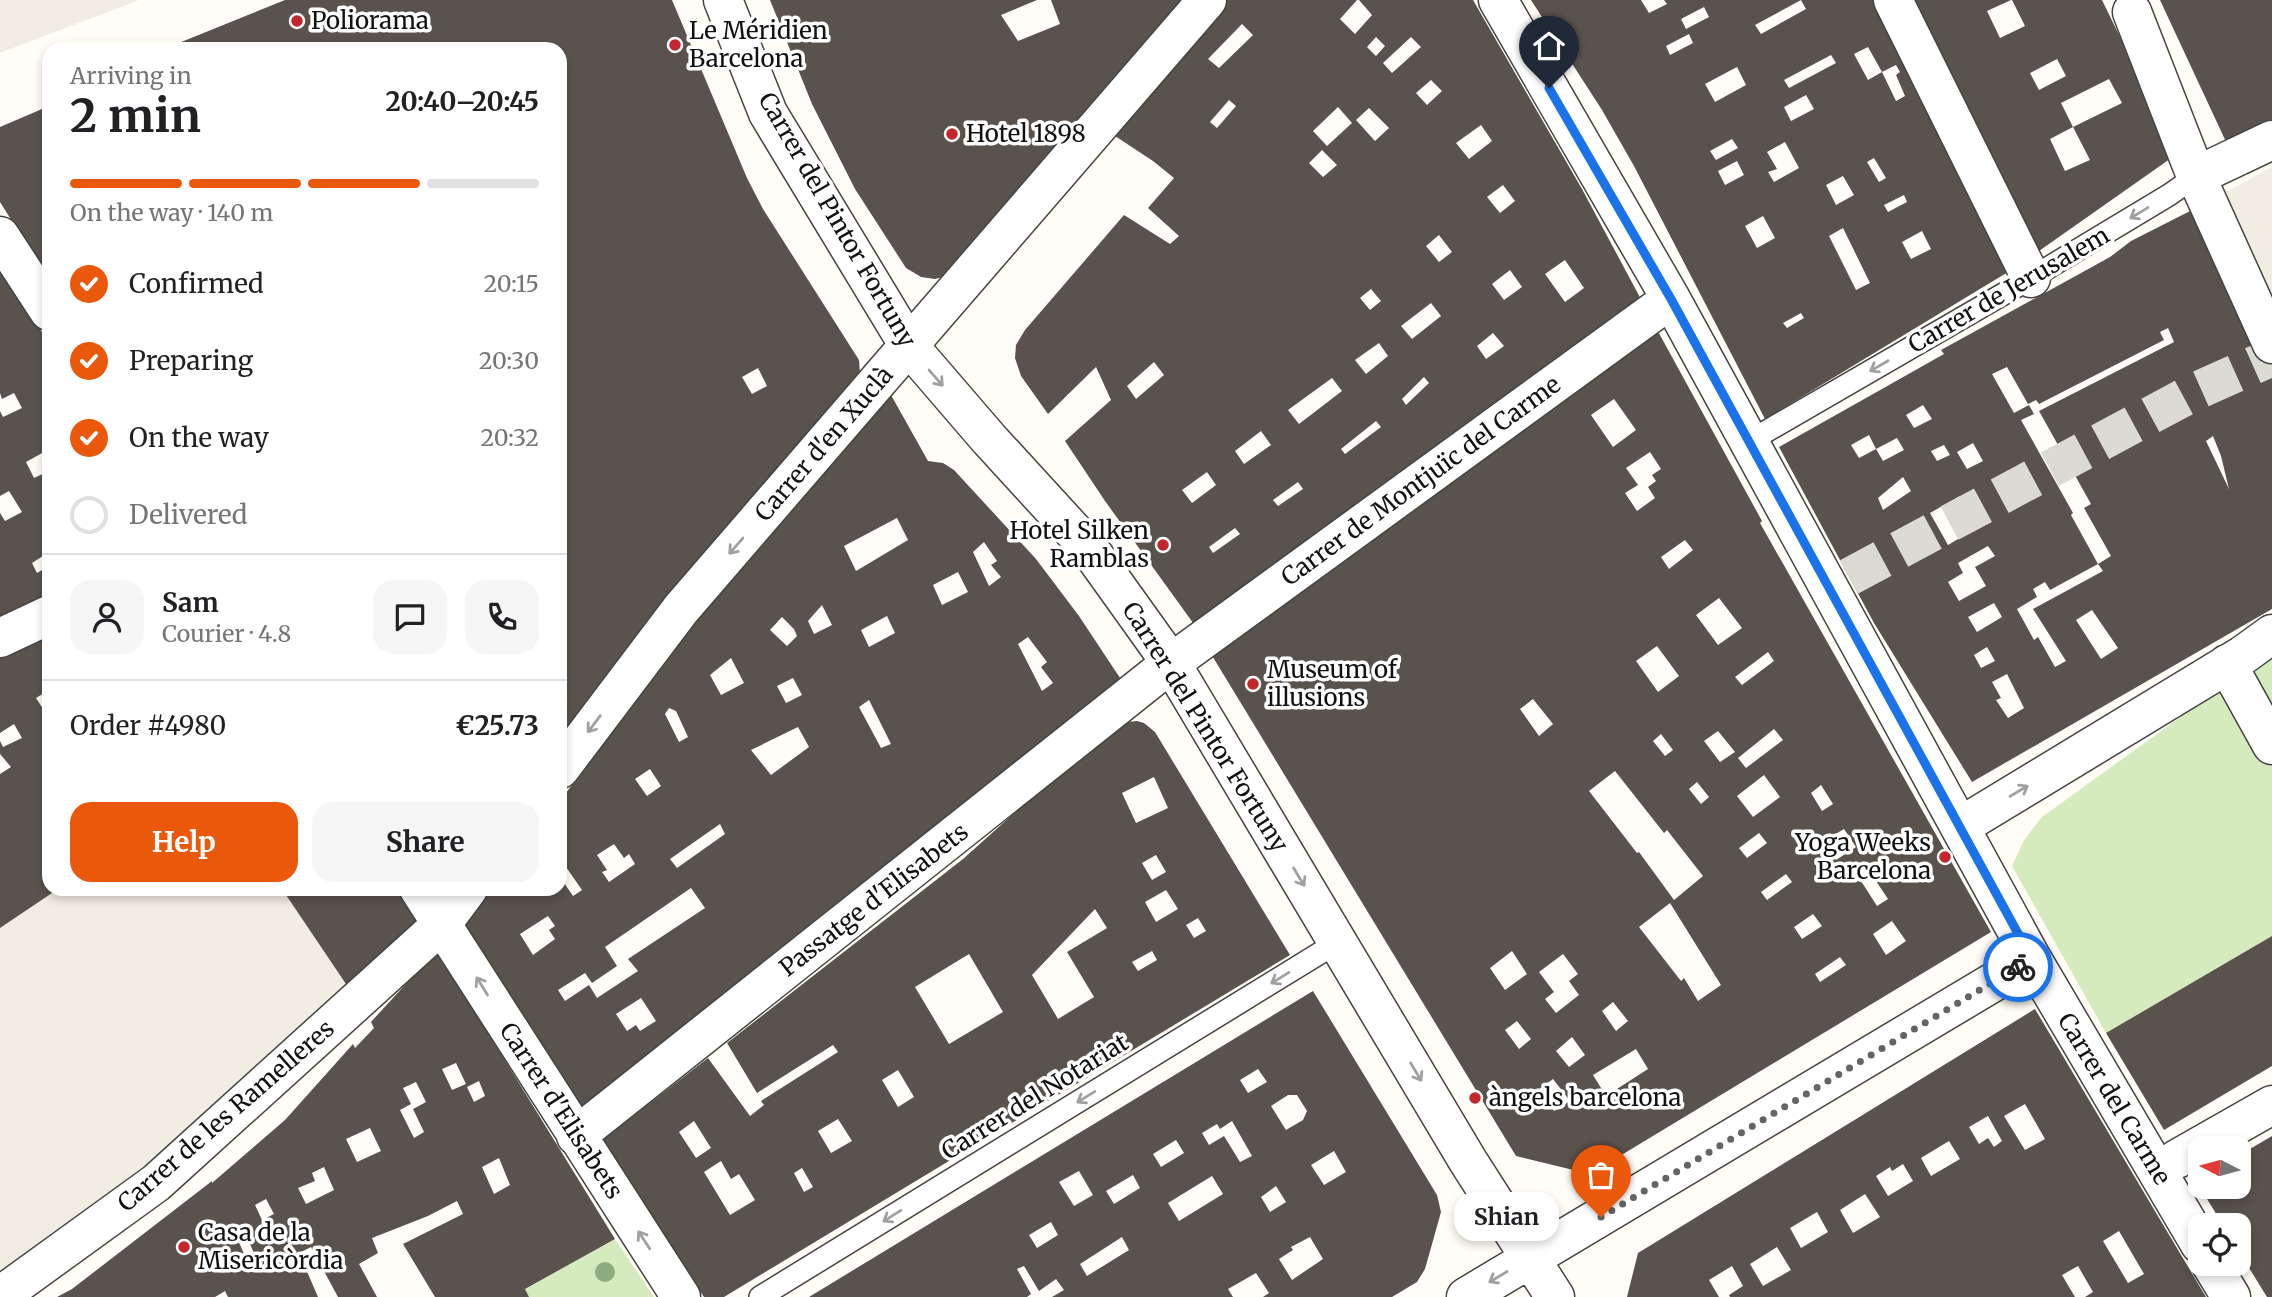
<!DOCTYPE html>
<meta charset="utf-8">
<style>
body{margin:0;font-family:Merriweather,serif;background:#f6f6f6;color:#202124;height:100vh;display:flex;flex-direction:column;font-size:26px;white-space:nowrap}
*{box-sizing:border-box;margin:0}
p{font-size:23px;color:#757577}
.icon{flex:none;width:38px;height:38px;fill:none;stroke:currentColor;stroke-width:2;stroke-linecap:round;stroke-linejoin:round}
.map{position:relative;flex:1;overflow:hidden}
.details{position:absolute;left:42px;top:42px;width:525px;height:854px;display:flex;flex-direction:column;background:#fff;border-radius:21px;box-shadow:0 4px 10px #0003}
.details>*{flex:none}
.needle{width:46px;rotate:276deg}
.controls{position:absolute;left:2188px;top:1136px;display:grid;gap:14px}
.controls a{display:grid;place-items:center;width:63px;height:63px;border-radius:14px;background:#fff;box-shadow:0 4px 10px #0003;font-size:35px}
.pin{position:absolute;display:grid;place-items:center;width:60px;height:60px;color:#fff;margin:-72px -30px;border-radius:50% 50% 50% 0;rotate:-45deg;box-shadow:0 0 7px #0007}
.pin .icon{rotate:45deg}
.courier{position:absolute;display:grid;place-items:center;width:70px;height:70px;margin:-35px;border:5px solid #1a73e8;border-radius:50%;background:#fff;color:#222;box-shadow:0 2px 9px #0007}
.bubble{position:absolute;height:49px;border-radius:21px;background:#fff;box-shadow:0 4px 10px #0003;font-size:23px;font-weight:700;line-height:49px;text-align:center}
.summary em{font-style:normal;font-weight:700}
.summary div{display:flex;flex-direction:column-reverse}
.summary{display:flex;align-items:center;justify-content:space-between;height:119px;padding:0 28px}
h1{font-size:46px;font-weight:700;line-height:52px}
.bar{display:grid;grid-template-columns:repeat(4,1fr);gap:10px 7px;align-content:center;height:84px;padding:0 28px}
.bar i{height:9px;border-radius:5px;background:#e0e0e0}
.bar .selected{background:#ea580c}
.bar p{grid-column:span 4}
.line{display:flex;align-items:center;gap:18px;padding:0 28px;border-top:2px solid #e0e0e0}
.line div{flex:1}
.round{display:grid;place-items:center;flex:none;width:74px;height:74px;border-radius:21px;background:#f6f6f6}
ol{padding:0 28px;list-style:none}
li{display:flex;align-items:center;gap:21px;height:77px}
li p{margin-inline-start:auto}
li .icon{padding:7px;border-radius:50%;background:#ea580c;color:#fff;stroke-width:4}
li:last-child{color:#757577}
li i{width:38px;height:38px;border:4px solid #e0e0e0;border-radius:50%}
.button{display:flex;gap:14px;margin-top:auto;padding:14px 28px}
.button a{flex:1;height:80px;border-radius:21px;background:#ea580c;color:#fff;font-size:28px;font-weight:700;line-height:80px;text-align:center}
.button a+a{background:#f6f6f6;color:#202124}
.map>svg:first-child{display:block}
.green{fill:#d5ebbd}
.plaza{fill:#f1ede2}
.building{fill:#5a524d;fill-rule:evenodd}
.lines{fill:none;stroke-linecap:round;stroke-linejoin:round}
.street-tunnel{stroke:#dbdad3;stroke-width:38;stroke-dasharray:38 19;stroke-linecap:butt}
.lane-casing{stroke:#444;stroke-width:24}
.street-casing{stroke:#444;stroke-width:41}
.lane{stroke:#fff;stroke-width:21}
.street{stroke:#fff;stroke-width:38}
.tree{fill:#8dad7f}
.oneway{stroke:#a0a0a0}
.done{stroke:#646461;stroke-width:7;stroke-dasharray:0 12.6}
.route{stroke:#1a73e8;stroke-width:9}
.poi-dot{fill:#c4262e;stroke:#fff;stroke-width:2.5}
.labels{text-anchor:middle;stroke-width:7;stroke-linejoin:round;paint-order:stroke}
.poi-label{font-size:24px;fill:#111;stroke:#fff;text-anchor:start}
.street-label{font-size:24px;fill:#111;stroke:#fff}
</style>
<div class="map">
<svg width="2272" height="1297" viewBox="0 0 2272 1297">
<rect width="100%" height="100%" fill="#fffdf5"/>
<path class="green" d="M2272 651V936L2106 1033 2012 866 2024 840 2042 817Z
M615 1239 654 1297H529L525 1289Z"/>
<path class="plaza" d="M0 0H139L0 53Z
M2272 167V363L2200 206Z
M58 889H282L358 1000 0 1296V928Z"/>
<path class="building" d="M285 0H672L747 178 763 209 859 360 860 373 560 751V49H164ZM758 368 767 386 752 394 742 377Z
M770 0H1037L1001 15 1018 41 1060 24 1051 0H1194L947 276 935 279 921 277 906 268 855 189 812 104Z
M1220 0H1357L1340 19 1355 34 1372 15 1359 0H1473L1582 189 1643 303 1196 627 1105 501 1065 441 1111 400 1096 367 1048 414 1021 376 1015 358 1016 345 1025 330 1124 215 1170 244 1179 236 1148 208 1174 178 1153 161 1109 132ZM1242 24 1253 35 1219 68 1208 59ZM1376 37 1385 46 1376 56 1367 47ZM1411 37 1421 47 1392 73 1383 63ZM1431 80 1442 91 1427 105 1416 93ZM1229 100 1236 106 1217 128 1210 122ZM1338 107 1352 123 1327 146 1313 131ZM1369 108 1389 128 1375 141 1356 120ZM1481 125 1492 141 1469 159 1456 143ZM1322 150 1337 165 1323 177 1309 163ZM1503 185 1515 201 1500 213 1487 197ZM1439 235 1452 252 1439 262 1426 246ZM1565 260 1584 288 1565 302 1545 274ZM1510 270 1522 287 1504 300 1492 284ZM1371 289 1381 301 1370 310 1360 298ZM1431 303 1441 316 1412 339 1401 326ZM1493 333 1504 346 1486 359 1477 346ZM1379 343 1388 356 1366 374 1355 360ZM1154 362 1164 375 1136 399 1127 386ZM1424 377 1429 383 1406 405 1402 399ZM1332 378 1342 391 1299 424 1288 410ZM1376 421 1381 427 1345 454 1341 449ZM1261 431 1271 445 1244 464 1235 451ZM1207 472 1216 485 1192 503 1182 490ZM1298 482 1303 489 1278 506 1273 500ZM1235 528 1240 534 1213 553 1209 547Z
M1531 0H1641L1649 13 1667 4 1664 0H1801L1755 25 1761 34 1806 9 1801 0H1878L2013 269 1765 419 1634 166 1602 110ZM1704 7 1709 17 1686 29 1681 19ZM1689 34 1693 43 1670 55 1666 46ZM1868 47 1882 72 1896 65 1900 72 1896 75 1905 96 1896 101 1882 72 1868 80 1854 54ZM1831 55 1836 63 1789 88 1784 80ZM1737 67 1746 85 1715 102 1705 84ZM1806 95 1814 109 1791 121 1784 107ZM1732 139 1738 148 1716 160 1710 151ZM1785 142 1799 168 1774 182 1768 172 1777 169 1767 152ZM1874 158 1886 178 1879 182 1867 162ZM1737 161 1744 175 1725 185 1718 171ZM1843 176 1854 195 1836 205 1826 185ZM1904 195 1907 202 1888 212 1884 205ZM1763 216 1775 238 1757 248 1745 226ZM1843 228 1870 283 1856 290 1829 236ZM1922 231 1931 249 1911 259 1902 242ZM1801 313 1804 318 1787 328 1783 323Z
M1911 0H2011L1987 11 2000 38 2025 26 2012 0H2102L2177 154 2039 251ZM2057 59 2066 76 2039 90 2030 73ZM2109 79 2122 103 2073 127 2090 160 2065 171 2050 139 2073 127 2061 103Z
M2160 0H2272V124L2227 144Z
M49 106V280L0 202V127Z
M2200 206 2272 363V609L1972 782 1874 623 1779 447 1944 354 1941 350 2110 257 2131 241ZM2168 328 2174 342 2039 411 2091 504 2084 508 2111 556 2098 564 2071 515 2073 513 2021 420 2034 414 2029 405 2014 413 1992 374 2007 367 2028 404 2036 400 2039 404 2164 340 2160 332ZM1923 405 1932 419 1914 428 1906 415ZM1869 435 1876 449 1897 438 1904 450 1883 461 1876 449 1859 458 1851 445ZM2213 436 2221 456 2229 489 2206 441ZM1973 443 1983 461 1967 469 1957 452ZM1944 445 1950 455 1937 461 1931 451ZM1903 477 1911 491 1883 510 1878 498ZM1960 496 1978 527 1948 545 1930 513ZM1988 546 1995 556 1975 567 1986 586 1959 601 1948 582 1963 573 1958 563ZM2098 564 2103 571 2033 609 2066 661 2055 667 2038 637 2034 640 2017 609 2037 597 2033 589 2045 582 2050 590ZM1994 603 2002 617 1977 632 1968 617ZM2092 610 2118 648 2101 659 2076 620ZM1987 647 1995 661 1981 668 1974 655ZM2007 674 2024 708 2008 718 1996 700 2001 698 1992 682Z
M0 267 49 343V463L44 452 26 462 34 478 49 471V603L0 621V513L5 521 22 512 9 491 0 496V411L3 417 22 408 14 393 2 399 0 393ZM43 556 49 566 37 573 32 563Z
M1655 326 1762 521 1760 523 1991 932 1590 1174 1516 1156 1208 649ZM1614 399 1636 430 1613 447 1591 415ZM1650 452 1661 469 1652 475 1656 481 1648 487 1655 498 1637 511 1625 493 1638 485 1626 468ZM1685 540 1693 550 1669 569 1661 557ZM1719 598 1742 628 1718 645 1696 615ZM1657 646 1679 676 1658 692 1636 661ZM1768 652 1774 661 1742 685 1735 677ZM1533 699 1553 724 1539 736 1520 709ZM1774 729 1783 740 1746 768 1738 758ZM1718 731 1735 752 1720 762 1704 741ZM1661 734 1673 750 1665 756 1653 741ZM1615 771 1664 833 1667 830 1703 876 1674 900 1639 852 1637 853 1589 791ZM1764 775 1780 797 1753 817 1737 796ZM1697 782 1709 797 1701 804 1689 789ZM1821 785 1833 804 1822 811 1811 793ZM1844 829 1856 847 1836 860 1824 841ZM1759 833 1767 843 1747 858 1739 848ZM1864 863 1888 899 1877 906 1854 870ZM1786 874 1792 882 1767 900 1761 892ZM1670 903 1721 985 1698 1001 1684 978 1681 981 1639 927ZM1813 914 1822 926 1802 939 1794 927ZM1892 921 1906 941 1886 955 1873 934ZM1512 951 1527 974 1505 990 1490 968ZM1563 954 1578 974 1569 981 1579 995 1556 1013 1545 999 1554 992 1539 972ZM1840 957 1846 965 1820 982 1815 974ZM1613 1002 1628 1021 1616 1031 1602 1011ZM1517 1021 1531 1039 1519 1049 1505 1030ZM1572 1037 1585 1055 1569 1067 1556 1051ZM1636 1049 1648 1069 1606 1096 1593 1075ZM1553 1079 1570 1101 1554 1111 1538 1090Z
M891 395 928 461 943 463 954 470 1036 559 1079 616 1126 687 585 1116 460 929 492 889H560V877L573 896 582 890 566 867 560 871V801L713 597ZM897 518 908 540 856 571 844 546ZM984 542 997 561 991 565 1001 577 989 586 973 552ZM958 572 968 592 942 605 933 585ZM822 605 832 625 814 634 808 621ZM887 616 895 633 869 647 861 630ZM782 617 794 629 797 636 787 646 770 630ZM1028 637 1047 662 1041 667 1053 683 1042 691 1018 644ZM731 658 744 683 721 695 710 675ZM793 678 802 695 786 703 777 686ZM869 700 891 744 881 748 859 707ZM669 708 676 711 688 737 679 742 665 714ZM798 727 809 747 771 775 751 750ZM650 769 661 786 647 796 635 779ZM720 824 725 834 677 868 670 859ZM614 844 624 858 629 854 635 864 609 882 602 872 607 870 597 855ZM691 888 705 908 628 959 638 971 597 998 589 985 565 1001 558 990 585 973 592 983 617 966 605 947ZM548 916 555 926 549 930 555 939 533 955 520 934ZM641 998 656 1021 640 1031 636 1025 627 1031 616 1014Z
M49 632V690L36 698 49 718V780L42 784 49 796V889H58L0 928V774L11 767 0 754V741L3 747 22 738 14 724 0 733V654Z
M1137 721 1144 723 1155 732 1290 955 724 1297H704L601 1141 708 1058 750 1116 764 1105 761 1101 838 1052 833 1045 757 1093 727 1043 963 859 1076 758 1127 722ZM1154 777 1168 808 1136 823 1122 793ZM1156 855 1166 872 1152 880 1142 863ZM1166 890 1178 909 1156 922 1145 902ZM1095 909 1107 928 1067 952 1094 997 1058 1019 1032 975ZM1198 918 1206 931 1194 938 1186 925ZM1152 951 1157 960 1138 971 1132 962ZM969 954 1003 1012 949 1044 915 987ZM898 1070 914 1097 898 1107 882 1080ZM838 1119 852 1141 831 1153 818 1131ZM694 1121 711 1148 696 1158 679 1132ZM721 1161 731 1179 739 1174 755 1200 730 1215 704 1172ZM802 1168 813 1187 804 1192 794 1173Z
M282 889H397L424 930 346 984Z
M2272 936V1066L2164 1130 2106 1033Z
M437 950 615 1239 525 1289 529 1297H435L403 1244 463 1214 457 1201 428 1216 372 1238 378 1253 359 1264 377 1297H338L311 1247 299 1253 318 1297H228L225 1291 215 1297H57L72 1289 212 1181V1183L285 1120 353 1044 355 1048 374 1028 371 1022ZM456 1063 466 1084 452 1090 442 1069ZM479 1081 485 1096 474 1102 467 1087ZM416 1082 426 1102 413 1109 424 1132 414 1138 400 1110 411 1104 403 1088ZM370 1128 381 1151 357 1162 346 1139ZM499 1158 510 1185 494 1194 482 1167ZM324 1167 334 1190 306 1204 298 1188 315 1181 312 1173ZM266 1199 274 1214 262 1220 255 1205ZM245 1233 254 1253 245 1256 237 1238Z
M1313 991 1437 1195 1441 1212 1425 1269 1417 1282 1392 1297H1263L1269 1293 1256 1273 1228 1289 1233 1297H1052L1064 1290 1056 1279 1039 1291 1024 1266 1017 1269 1031 1294 1027 1297H809ZM1258 1069 1267 1082 1248 1093 1240 1080ZM1288 1095H1297L1307 1111 1303 1120 1286 1130 1271 1106ZM1232 1121 1252 1156 1240 1162 1224 1136 1209 1145 1202 1133 1217 1124 1220 1129ZM1176 1140 1184 1153 1161 1167 1153 1154ZM1334 1151 1346 1172 1324 1185 1311 1165ZM1079 1171 1093 1195 1074 1206 1059 1182ZM1133 1175 1140 1188 1114 1204 1106 1191ZM1212 1176 1223 1194 1179 1221 1168 1203ZM1276 1186 1286 1202 1270 1212 1261 1197ZM1051 1222 1058 1235 1037 1248 1029 1235ZM1122 1237 1129 1250 1087 1276 1080 1264ZM1310 1237 1323 1259 1292 1280 1279 1259 1293 1250 1291 1247Z
M2035 1009 2206 1297H2085L2093 1292 2078 1266 2062 1275 2075 1297H1730L1729 1295 1743 1286 1732 1266 1709 1280 1719 1297H1627L1638 1253ZM2025 1104 2045 1139 2025 1150 2004 1116ZM1988 1116 2002 1141 1994 1147 1988 1138 1979 1144 1969 1127ZM1949 1141 1960 1159 1931 1176 1921 1158ZM1903 1164 1913 1181 1888 1196 1876 1176 1890 1167 1892 1171ZM1865 1194 1880 1217 1853 1233 1840 1210ZM1817 1212 1828 1232 1801 1248 1790 1228ZM2119 1231 2144 1274 2128 1283 2103 1241ZM1777 1247 1791 1270 1763 1286 1750 1264Z
M2272 1136V1297H2267L2238 1250V1225H2223L2196 1181 2200 1179V1186H2238V1156Z"/>
<g class="lines">
<path class="street-tunnel" d="M1849 577 2194 392 2270 358"/>
<g class="lane-casing">
<path id="lane" d="M1748 442 2031 278 2169 195 2196 176
M760 1297 1338 942"/>
</g>
<g class="street-casing">
<path id="street" d="M723 0 768 113 909 346 989 439 1088 547 1171 663 1468 1161 1555 1297
M1498 0 1671 299 2032 959 2200 1244
M1893 0 2031 278
M2132 12 2196 176 2272 344
M2196 176 2272 140
M0 236 49 311
M0 638 49 615
M2227 664 2272 745
M560 769 681 609 1207 0
M1961 826 2243 655 2272 634
M419 889 681 1297
M576 1136 1171 663 1671 299
M2177 1159 2272 1105
M2211 1264 2231 1297
M0 1296 156 1183 442 924 468 889
M1466 1297 2032 959"/>
</g>
<use href="#lane" class="lane"/>
<use href="#street" class="street"/>
</g>
<circle class="tree" cx="605" cy="1272" r="10"/>
<defs><path id="oneway-shaft" d="M-6 0H5M1.5-3L5.5 0L1.5 3" fill="none" stroke-width="1.6" stroke-linecap="round" stroke-linejoin="round" transform="scale(1.75)"/></defs>
<g class="oneway">
<use href="#oneway-shaft" transform="translate(2139 213) rotate(149)"/>
<use href="#oneway-shaft" transform="translate(1879 366) rotate(150)"/>
<use href="#oneway-shaft" transform="translate(936 378) rotate(49)"/>
<use href="#oneway-shaft" transform="translate(736 546) rotate(131)"/>
<use href="#oneway-shaft" transform="translate(594 724) rotate(127)"/>
<use href="#oneway-shaft" transform="translate(2019 791) rotate(-31)"/>
<use href="#oneway-shaft" transform="translate(1299 877) rotate(59)"/>
<use href="#oneway-shaft" transform="translate(1280 978) rotate(148)"/>
<use href="#oneway-shaft" transform="translate(482 986) rotate(-122)"/>
<use href="#oneway-shaft" transform="translate(1416 1072) rotate(59)"/>
<use href="#oneway-shaft" transform="translate(1086 1097) rotate(148)"/>
<use href="#oneway-shaft" transform="translate(892 1216) rotate(148)"/>
<use href="#oneway-shaft" transform="translate(644 1240) rotate(-123)"/>
<use href="#oneway-shaft" transform="translate(1498 1277) rotate(149)"/>
</g>
<g class="lines">
<path class="done" d="M1601 1217 2018 967"/>
<path class="route" d="M1549 88 1671 299 2032 959 2018 967"/>
</g>
<g class="poi-dot">
<circle cx="297" cy="21" r="7"/>
<circle cx="675" cy="45" r="7"/>
<circle cx="952" cy="134" r="7"/>
<circle cx="1163" cy="545" r="7"/>
<circle cx="1253" cy="684" r="7"/>
<circle cx="1945" cy="857" r="7"/>
<circle cx="1475" cy="1098" r="7"/>
<circle cx="184" cy="1247" r="7"/>
</g>
<g class="labels">
<g class="poi-label">
<text x="311" y="29">Poliorama</text>
<text x="689" y="39">Le Méridien<tspan x="689" dy="28">Barcelona</tspan></text>
<text x="966" y="142">Hotel 1898</text>
<text x="1149" y="539" text-anchor="end">Hotel Silken<tspan x="1149" dy="28">Ramblas</tspan></text>
<text x="1267" y="678">Museum of<tspan x="1267" dy="28">illusions</tspan></text>
<text x="1931" y="851" text-anchor="end">Yoga Weeks<tspan x="1931" dy="28">Barcelona</tspan></text>
<text x="1489" y="1106">àngels barcelona</text>
<text x="198" y="1241">Casa de la<tspan x="198" dy="28">Misericòrdia</tspan></text>
</g>
<g class="street-label">
<text transform="translate(837 220) rotate(60)" y="8">Carrer del Pintor Fortuny</text>
<text transform="translate(2009 290) rotate(-30)" y="8">Carrer de Jerusalem</text>
<text transform="translate(824 444) rotate(-49)" y="8">Carrer d'en Xuclà</text>
<text transform="translate(1421 481) rotate(-36)" y="8">Carrer de Montjuïc del Carme</text>
<text transform="translate(1205 727) rotate(58)" y="8">Carrer del Pintor Fortuny</text>
<text transform="translate(874 900) rotate(-38)" y="8">Passatge d'Elisabets</text>
<text transform="translate(1035 1097) rotate(-32)" y="8">Carrer del Notariat</text>
<text transform="translate(2114 1099) rotate(59)" y="8">Carrer del Carme</text>
<text transform="translate(561 1111) rotate(57)" y="8">Carrer d'Elisabets</text>
<text transform="translate(226 1116) rotate(-41)" y="8">Carrer de les Ramelleres</text>
</g>
</g>
</svg>
<div class="controls">
<a><svg class="needle" viewBox="-14 -14 28 28"><path d="M0-13l5 13h-10z" fill="#e53935"/><path d="M0 13l5-13h-10z" fill="#757577"/></svg></a>
<a><svg class="icon" aria-label="locate" viewBox="0 0 24 24"><circle cx="12" cy="12" r="6"/><path d="M12 2v4M12 18v4M2 12h4M18 12h4"/></svg></a>
</div>
<div class="pin" style="left:1601px;top:1217px;background:#ea580c"><svg class="icon" aria-label="bag" viewBox="0 0 24 24"><path d="M5 8h14l-1 12H6zM9 8a3 3 0 0 1 6 0"/></svg></div>
<div class="pin" style="left:1549px;top:88px;background:#1f2937"><svg class="icon" aria-label="home" viewBox="0 0 24 24"><path d="M3 11l9-7 9 7M6 9v11h12V9"/></svg></div>
<div class="courier" style="left:2018px;top:967px"><svg class="icon" aria-label="bike" viewBox="0 0 24 24"><circle cx="6" cy="16" r="4"/><circle cx="18" cy="16" r="4"/><path d="M6 16l4-8h5l3 8M10 8l3 8H6M13 5h3"/></svg></div>
<div class="bubble" style="left:1454px;top:1192px;width:105px">Shian</div>
<section class="details">
<div class="summary"><div><h1>2 min</h1><p>Arriving in</p></div><em>20:40–20:45</em></div>
<div class="bar"><i class="selected"></i><i class="selected"></i><i class="selected"></i><i></i><p>On the way · 140 m</p></div>
<ol>
<li><svg class="icon" aria-label="check" viewBox="0 0 24 24"><path d="M5 12l5 5 9-10"/></svg>Confirmed<p>20:15</p></li>
<li><svg class="icon" aria-label="check" viewBox="0 0 24 24"><path d="M5 12l5 5 9-10"/></svg>Preparing<p>20:30</p></li>
<li><svg class="icon" aria-label="check" viewBox="0 0 24 24"><path d="M5 12l5 5 9-10"/></svg>On the way<p>20:32</p></li>
<li><i></i>Delivered</li>
</ol>
<div class="line" style="height:126px"><a class="round"><svg class="icon" aria-label="person" viewBox="0 0 24 24"><circle cx="12" cy="8" r="4"/><path d="M4 21q1-7 8-7t8 7"/></svg></a><div><b>Sam</b><p>Courier · 4.8</p></div><a class="round"><svg class="icon" aria-label="chat" viewBox="0 0 24 24"><path d="M4 5h16v11H9l-5 4z"/></svg></a><a class="round"><svg class="icon" aria-label="phone" viewBox="0 0 24 24"><path d="M5 4h4l2 5-3 2q2 4 5 5l2-3 5 2v4C11 20 4 13 5 4z"/></svg></a></div>
<div class="line" style="height:91px"><div>Order #4980</div><b>€25.73</b></div>
<div class="button"><a>Help</a><a>Share</a></div>
</section>
</div>
